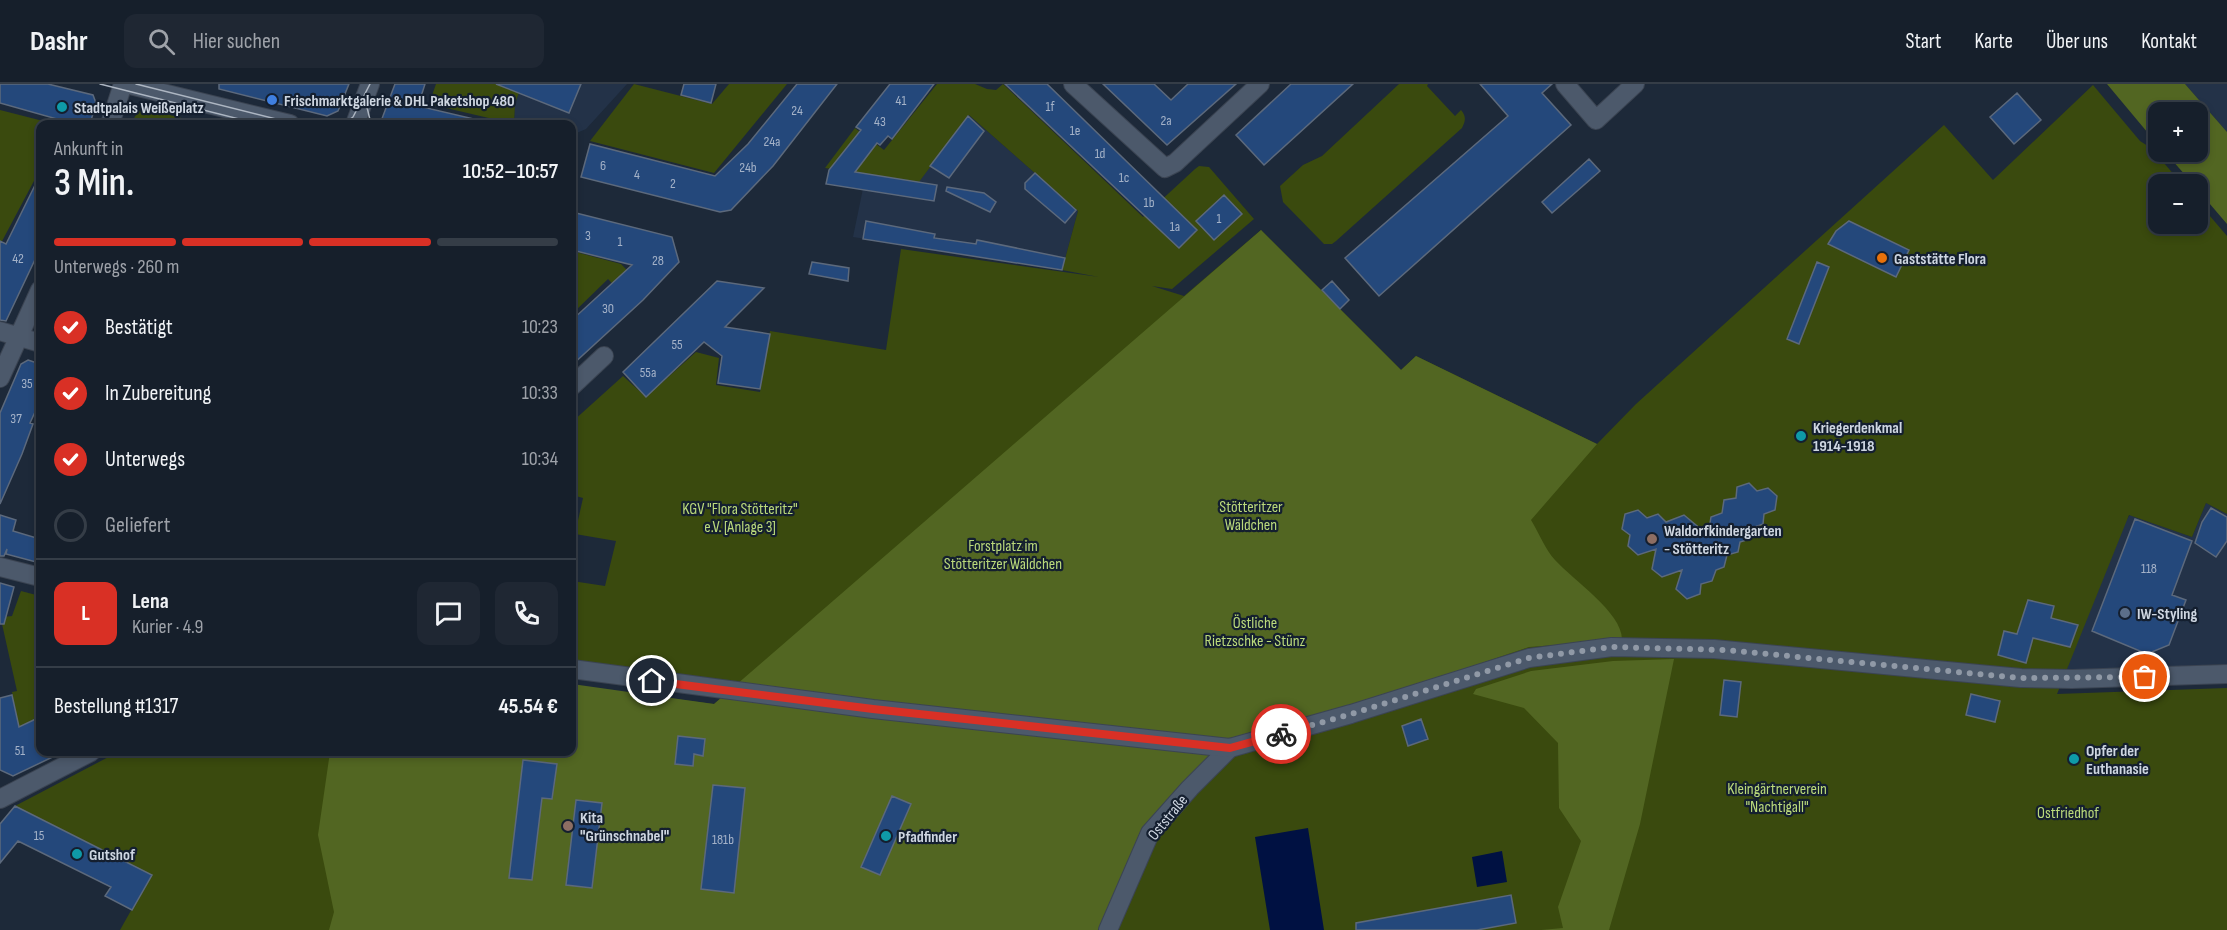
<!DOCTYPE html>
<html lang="de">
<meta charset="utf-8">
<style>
body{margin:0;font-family:"Sofia Sans Condensed",sans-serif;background:#1f2733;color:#f1f3f6;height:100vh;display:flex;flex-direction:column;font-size:22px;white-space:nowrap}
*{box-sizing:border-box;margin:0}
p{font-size:20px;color:#9ea2a9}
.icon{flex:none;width:33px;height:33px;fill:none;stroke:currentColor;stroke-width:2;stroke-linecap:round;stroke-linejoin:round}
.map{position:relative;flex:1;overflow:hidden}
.sheet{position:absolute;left:36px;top:36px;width:540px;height:636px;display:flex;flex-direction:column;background:#161f2b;border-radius:12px;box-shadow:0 3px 9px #0003,0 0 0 2px #353d47}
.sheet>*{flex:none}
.controls{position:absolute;left:2148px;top:18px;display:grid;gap:12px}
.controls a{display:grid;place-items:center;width:60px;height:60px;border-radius:12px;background:#161f2b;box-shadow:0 3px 9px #0003,0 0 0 2px #353d47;font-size:30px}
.pin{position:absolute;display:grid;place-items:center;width:51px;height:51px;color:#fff;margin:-26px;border:3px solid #fff;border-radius:50%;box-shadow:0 2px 6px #0007}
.courier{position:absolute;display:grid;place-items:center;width:60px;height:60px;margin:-30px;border:4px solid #d93025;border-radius:50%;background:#fff;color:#222;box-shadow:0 2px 8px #0007}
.overview em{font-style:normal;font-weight:600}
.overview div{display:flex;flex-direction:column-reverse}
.overview{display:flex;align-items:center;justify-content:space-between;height:102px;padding:0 18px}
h1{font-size:39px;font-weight:600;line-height:45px}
.bar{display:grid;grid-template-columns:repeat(4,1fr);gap:9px 6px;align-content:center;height:72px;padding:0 18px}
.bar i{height:8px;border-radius:4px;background:#353d47}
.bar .on{background:#d93025}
.bar p{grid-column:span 4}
.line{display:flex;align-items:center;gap:15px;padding:0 18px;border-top:2px solid #353d47}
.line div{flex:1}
.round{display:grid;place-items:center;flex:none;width:63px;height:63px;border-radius:12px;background:#1f2733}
ol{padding:0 18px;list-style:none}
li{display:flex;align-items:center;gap:18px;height:66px}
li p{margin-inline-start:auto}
li .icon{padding:6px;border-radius:50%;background:#d93025;color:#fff;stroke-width:4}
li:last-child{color:#9ea2a9}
li i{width:33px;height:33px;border:3px solid #353d47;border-radius:50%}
header{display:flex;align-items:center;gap:36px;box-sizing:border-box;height:84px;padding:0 30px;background:#161f2b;border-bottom:2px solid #353d47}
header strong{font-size:28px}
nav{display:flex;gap:33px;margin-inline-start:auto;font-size:21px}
.search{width:420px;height:54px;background:#1f2733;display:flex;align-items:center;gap:15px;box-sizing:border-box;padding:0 21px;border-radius:12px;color:#9ea2a9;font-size:22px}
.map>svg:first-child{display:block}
.built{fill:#233248}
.green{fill:#3a4a0e}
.forest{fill:#526622}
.water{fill:#001142}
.building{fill:#24487b;stroke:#5c697c;stroke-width:1.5}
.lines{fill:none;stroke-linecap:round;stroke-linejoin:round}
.street-casing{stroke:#3b4452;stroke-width:20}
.secondary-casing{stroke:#3b4452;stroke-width:20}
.street{stroke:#4c596b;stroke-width:18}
.secondary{stroke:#4c596b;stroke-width:18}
.tram{stroke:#adb6c2;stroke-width:1.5}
.done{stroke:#9099a6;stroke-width:6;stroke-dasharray:0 10.8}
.route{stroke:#d93025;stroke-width:8}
.shop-dot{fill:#3f7fe0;stroke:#141f2f;stroke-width:2}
.culture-dot{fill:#0f9aa8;stroke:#141f2f;stroke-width:2}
.food-dot{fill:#e8710a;stroke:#141f2f;stroke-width:2}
.education-dot{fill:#8d6e63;stroke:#141f2f;stroke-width:2}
.service-dot{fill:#5c6f8a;stroke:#141f2f;stroke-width:2}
.labels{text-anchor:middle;stroke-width:4.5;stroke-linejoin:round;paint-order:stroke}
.number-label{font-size:14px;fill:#a4b2c8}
.poi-label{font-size:16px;font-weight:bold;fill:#ced6e1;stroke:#141f2f;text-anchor:start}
.park-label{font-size:16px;fill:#bbda7b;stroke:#141f2f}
.street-label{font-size:16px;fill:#ced6e1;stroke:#141f2f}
</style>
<header>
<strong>Dashr</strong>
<div class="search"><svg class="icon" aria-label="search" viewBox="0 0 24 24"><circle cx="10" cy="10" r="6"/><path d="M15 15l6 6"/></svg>Hier suchen</div>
<nav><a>Start</a><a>Karte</a><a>Über uns</a><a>Kontakt</a></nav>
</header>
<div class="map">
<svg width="2227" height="846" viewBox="0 0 2227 846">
<rect width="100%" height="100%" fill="#1d2939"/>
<path class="built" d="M522 0H627L586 45 572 51V40H514L515 20Z
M2185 0H2227V48Z
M969 31 1078 127 1062 186 853 153 866 90 920 96Z
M2206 419 2227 430V580L2093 586 2020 587 2130 431 2192 453Z"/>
<path class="green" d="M436 0H522L515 20 514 40 429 20Z
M634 0 712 20 729 0H787L714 89 590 57Z
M937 0H975L987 5 996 6 1003 0 1143 133 1195 85 1199 82 1209 83 1254 135 1172 205 1152 202 1184 212 1261 146 1401 286 1416 272 1597 360 1636 320 1944 41 1993 96 2093 1 2140 57 2151 64 2182 100H2158V140H2198V118L2227 152V430L2206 419 2192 453 2129 431 2057 610 2227 604V846H120L151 791 15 722 118 668H572L644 611 714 620 735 602 572 577V497L605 502 616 457 575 450 583 414 572 411V338L623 292 646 313 696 268 719 274 716 301 760 308 770 247 886 266 901 165 1099 193 1062 186 1078 127 969 31 919 98 825 84 855 44 884 66Z
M1399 0H1428L1427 2 1455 32 1461 26C1466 32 1466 36 1462 44L1336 157 1332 160H1324L1283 118 1280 102 1303 81 1322 72Z
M143 24 201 39 208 40H130L138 28Z
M0 26 47 38V40H40V97L35 95 0 161Z
M572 167 621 180 647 207 633 221 608 195 572 230Z
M21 507 40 512V637L19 646 12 608 17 607 2 540 3 533 12 532Z"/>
<path class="forest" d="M2107 0H2185L2227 48V140L2198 106V100H2193L2165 68H2198V28H2158V61Z
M1261 146 1401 286 1416 272 1597 360 1531 436C1539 449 1545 465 1555 476 1573 496 1623 529 1622 556L1529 563 1393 609 1231 654 1148 744 1104 846H329L334 828 318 751 330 668H572V600L714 620Z
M1674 575 1640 740 1609 846H1541L1563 844 1558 823 1581 757 1559 724 1558 659 1524 624 1473 610 1476 605 1531 587 1613 577Z"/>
<path class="water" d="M1308 744 1324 846H1270L1255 753Z
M1502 767 1507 798 1477 803 1472 773Z"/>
<path class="building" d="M0 0H48L93 11 96 19 90 40H56L57 35 0 19Z
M219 0H349L338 27 327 32 219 5Z
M395 0H425L418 22 474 35 473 40H380Z
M496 0H581L569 29Z
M684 0H716L711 19 681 11Z
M797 0H837L773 82 731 126 720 128 581 93 590 60 715 92 748 60Z
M890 0H934L892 55 888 52 880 61 877 59 855 88 937 101 934 117 826 100 829 86 861 46 856 43Z
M1005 0H1047L1197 146 1179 164Z
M1103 0H1154L1171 16 1188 0H1236L1167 61Z
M1291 0H1353L1264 81 1236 51Z
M1480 0H1552L1542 9 1571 41 1379 212 1345 174 1508 32Z
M2017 9 2041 36 2014 60 1990 33Z
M968 32 984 47 949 94 930 82Z
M1589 75 1600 87 1552 129 1542 118Z
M1035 89 1076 126 1065 139 1025 105V99Z
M40 91V165L6 237 0 236V157L6 160Z
M947 103 984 109 996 118 990 128 946 107Z
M1224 111 1242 130 1214 156 1196 137Z
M572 128 672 153 679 178 643 216 572 281V236L632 181 572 166Z
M866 137 935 150 934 154 976 160 977 156 1065 174 1062 186 863 155Z
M1849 137 1909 166 1896 193 1828 160 1836 147Z
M812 178 849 184 848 197 809 190Z
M1817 178 1829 183 1799 260 1787 255Z
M717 197 764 204 725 243 770 250 760 305 718 299 722 272 704 258 646 313 623 288Z
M1332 197 1349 216 1340 225 1322 206Z
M28 276 40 280V317L30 339 33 340 22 370 0 420V329L21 280Z
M1749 399 1757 407 1768 404 1777 412 1775 426 1764 430 1763 440 1752 444 1750 455 1740 458 1738 468 1727 471 1724 483 1716 486 1712 497 1701 500 1700 510 1687 515 1676 505 1682 486 1662 493 1652 485 1656 465 1638 471 1628 462 1630 451 1622 445 1625 430 1638 426 1647 434 1658 430 1666 438 1684 431 1708 451 1711 433 1722 429 1724 416 1736 414 1737 403Z
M2211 424 2227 433V457L2216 473 2195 459 2202 438Z
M0 431 16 436 13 447 40 455V479L6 470 7 465 4 472H0Z
M2135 435 2192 457 2172 511 2186 516 2169 561 2147 570 2092 547Z
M0 499 14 503 4 540H0Z
M2028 516 2054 522 2051 534 2078 541 2070 563 2033 554 2026 579 1998 571 2004 547 2017 550Z
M1724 596 1741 598 1737 633 1720 631Z
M1971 610 2000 617 1995 638 1966 631Z
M12 611 19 643 40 633V668H63L13 692 0 686V614Z
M1421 635 1428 655 1408 662 1402 642Z
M678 652 705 655 703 672 694 670 693 682 675 680Z
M523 676 557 680 552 715 542 714 532 796 509 794Z
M713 701 745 704 734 809 701 805Z
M892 712 911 720 880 791 861 783Z
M576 716 602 719 592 804 566 801Z
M15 722 152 791 132 826 105 812 111 803 18 757 0 779V740Z
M1511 811 1516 839 1477 846H1356V839Z"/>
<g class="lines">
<g class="street-casing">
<path id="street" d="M1073 0 1165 84 1175 79 1260 0
M1565 0 1596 36 1635 0
M110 40 123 0
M355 40 370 0
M0 247 40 259
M0 294 40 206
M0 483 40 493
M0 715 91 668
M1108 846 1150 749 1190 704 1230 664"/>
</g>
<g class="secondary-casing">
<path id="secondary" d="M126 0 290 40
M572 302 604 272
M572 585 873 625 1230 664 1351 630 1529 574 1612 563 1714 565 2021 594 2072 595 2227 590"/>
</g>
<use href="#street" class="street"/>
<use href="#secondary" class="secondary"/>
<path class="tram" d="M100 0 259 40
M136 0 296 40
M368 12 366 19 371 40
M343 40 353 33 370 0"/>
</g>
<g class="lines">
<path class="done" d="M1281 650 1351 630 1529 574 1612 563 1725 566 2021 594 2145 593"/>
<path class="route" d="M652 597 873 625 1230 664 1281 650"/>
</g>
<circle class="shop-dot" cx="272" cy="16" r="6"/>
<g class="culture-dot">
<circle cx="62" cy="23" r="6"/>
<circle cx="1801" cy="352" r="6"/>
<circle cx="2074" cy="675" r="6"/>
<circle cx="886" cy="752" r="6"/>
<circle cx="77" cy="770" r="6"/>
</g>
<circle class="food-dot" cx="1882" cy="174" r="6"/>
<g class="education-dot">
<circle cx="1652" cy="455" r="6"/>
<circle cx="568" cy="742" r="6"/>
</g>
<circle class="service-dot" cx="2125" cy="529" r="6"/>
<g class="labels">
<g class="number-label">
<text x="901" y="21">41</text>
<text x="1050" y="27">1f</text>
<text x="797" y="31">24</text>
<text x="1166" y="41">2a</text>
<text x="880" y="42">43</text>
<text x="1075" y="51">1e</text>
<text x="772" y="62">24a</text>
<text x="1100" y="74">1d</text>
<text x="603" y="86">6</text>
<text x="748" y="88">24b</text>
<text x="637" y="95">4</text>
<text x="1124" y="98">1c</text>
<text x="673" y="104">2</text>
<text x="1149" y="123">1b</text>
<text x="1219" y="139">1</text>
<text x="1175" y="147">1a</text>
<text x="588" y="156">3</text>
<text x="620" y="162">1</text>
<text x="18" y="179">42</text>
<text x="658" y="181">28</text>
<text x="608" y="229">30</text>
<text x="677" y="265">55</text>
<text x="648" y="293">55a</text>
<text x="27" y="304">35</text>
<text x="16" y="339">37</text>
<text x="2149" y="489">118</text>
<text x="20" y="671">51</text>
<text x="39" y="756">15</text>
<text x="723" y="760">181b</text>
</g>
<g class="poi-label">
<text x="284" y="22">Frischmarktgalerie &amp; DHL Paketshop 480</text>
<text x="74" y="29">Stadtpalais Weißeplatz</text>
<text x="1894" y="180">Gaststätte Flora</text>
<text x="1813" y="349">Kriegerdenkmal<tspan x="1813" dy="18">1914-1918</tspan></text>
<text x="1664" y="452">Waldorfkindergarten<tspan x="1664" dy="18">- Stötteritz</tspan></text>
<text x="2137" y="535">IW-Styling</text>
<text x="2086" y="672">Opfer der<tspan x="2086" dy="18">Euthanasie</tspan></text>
<text x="580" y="739">Kita<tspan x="580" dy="18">"Grünschnabel"</tspan></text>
<text x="898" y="758">Pfadfinder</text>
<text x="89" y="776">Gutshof</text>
</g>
<g class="park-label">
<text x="1251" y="428">Stötteritzer<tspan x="1251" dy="18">Wäldchen</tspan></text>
<text x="740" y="430">KGV "Flora Stötteritz"<tspan x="740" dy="18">e.V. [Anlage 3]</tspan></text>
<text x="1003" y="467">Forstplatz im<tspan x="1003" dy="18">Stötteritzer Wäldchen</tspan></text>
<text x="1255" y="544">Östliche<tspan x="1255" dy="18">Rietzschke - Stünz</tspan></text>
<text x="1777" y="710">Kleingärtnerverein<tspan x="1777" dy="18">"Nachtigall"</tspan></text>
<text x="2068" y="734">Ostfriedhof</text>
</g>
<g class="street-label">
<text transform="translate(1167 733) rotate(-51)" y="6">Oststraße</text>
</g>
</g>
</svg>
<div class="controls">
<a>+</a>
<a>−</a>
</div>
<div class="pin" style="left:2145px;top:593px;background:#ea580c"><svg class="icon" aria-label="bag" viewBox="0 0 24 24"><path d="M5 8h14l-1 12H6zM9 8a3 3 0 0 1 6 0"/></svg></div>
<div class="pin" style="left:652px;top:597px;background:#1f2937"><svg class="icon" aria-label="home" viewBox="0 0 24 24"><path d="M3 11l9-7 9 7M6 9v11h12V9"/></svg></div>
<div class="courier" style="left:1281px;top:650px"><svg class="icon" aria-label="bike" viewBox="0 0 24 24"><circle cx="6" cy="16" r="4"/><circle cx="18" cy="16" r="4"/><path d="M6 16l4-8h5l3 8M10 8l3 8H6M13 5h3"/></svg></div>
<section class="sheet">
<div class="overview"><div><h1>3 Min.</h1><p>Ankunft in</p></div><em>10:52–10:57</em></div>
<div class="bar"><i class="on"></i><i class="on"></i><i class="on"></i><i></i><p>Unterwegs · 260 m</p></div>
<ol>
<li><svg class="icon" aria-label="check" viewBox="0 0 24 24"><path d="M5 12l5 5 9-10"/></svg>Bestätigt<p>10:23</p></li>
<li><svg class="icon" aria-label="check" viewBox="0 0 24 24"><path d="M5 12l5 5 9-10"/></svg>In Zubereitung<p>10:33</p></li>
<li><svg class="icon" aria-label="check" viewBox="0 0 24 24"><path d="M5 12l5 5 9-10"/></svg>Unterwegs<p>10:34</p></li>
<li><i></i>Geliefert</li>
</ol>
<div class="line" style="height:108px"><b class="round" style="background:#d93025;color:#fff">L</b><div><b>Lena</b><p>Kurier · 4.9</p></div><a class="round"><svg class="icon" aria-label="chat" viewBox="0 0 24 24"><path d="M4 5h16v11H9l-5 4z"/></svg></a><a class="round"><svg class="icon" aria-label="phone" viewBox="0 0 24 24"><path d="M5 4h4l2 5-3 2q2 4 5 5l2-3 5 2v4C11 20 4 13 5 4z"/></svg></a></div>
<div class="line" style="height:78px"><div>Bestellung #1317</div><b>45.54 €</b></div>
</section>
</div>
